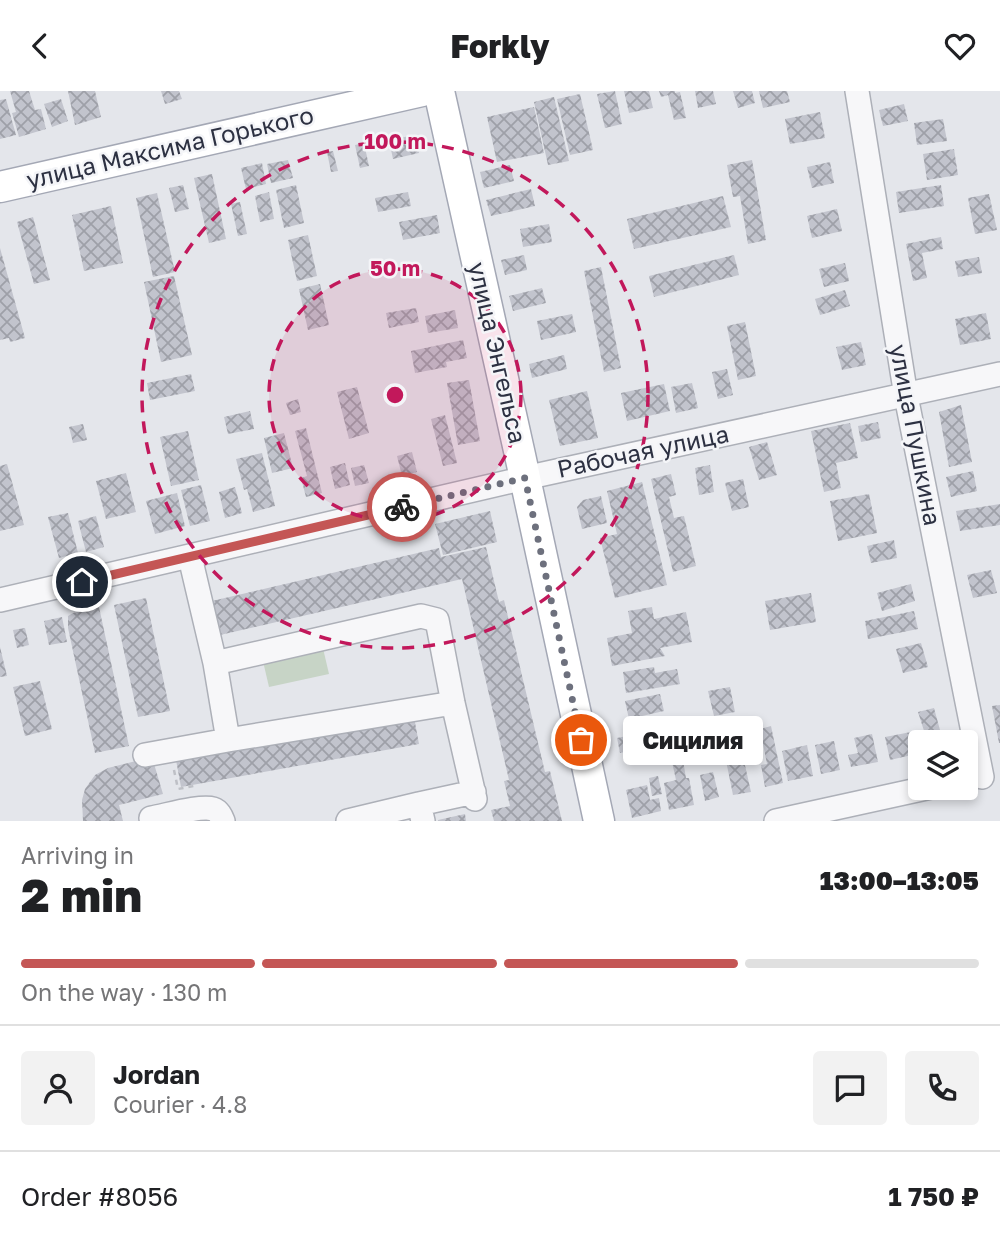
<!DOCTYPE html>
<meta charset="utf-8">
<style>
body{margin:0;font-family:"Golos Text",sans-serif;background:#f2f2f2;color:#202124;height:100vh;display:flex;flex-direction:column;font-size:26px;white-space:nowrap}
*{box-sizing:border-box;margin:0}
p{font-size:23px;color:#757577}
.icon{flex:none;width:38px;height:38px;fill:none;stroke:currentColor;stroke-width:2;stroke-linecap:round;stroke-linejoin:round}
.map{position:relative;height:730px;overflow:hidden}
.panel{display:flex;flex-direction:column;background:#fff;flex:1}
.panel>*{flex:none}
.controls{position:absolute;left:908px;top:639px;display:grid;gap:14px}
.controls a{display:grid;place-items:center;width:70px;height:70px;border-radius:7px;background:#fff;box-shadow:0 4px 10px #0003;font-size:35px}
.pin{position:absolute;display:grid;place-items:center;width:60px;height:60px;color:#fff;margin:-30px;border:4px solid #fff;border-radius:50%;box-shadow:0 2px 7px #0007}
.courier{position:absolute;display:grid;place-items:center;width:70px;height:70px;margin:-35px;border:5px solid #c45655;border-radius:50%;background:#fff;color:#222;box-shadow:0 2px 9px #0007}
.bubble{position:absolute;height:49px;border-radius:7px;background:#fff;box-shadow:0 4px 10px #0003;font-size:23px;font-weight:800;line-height:49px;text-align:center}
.overview em{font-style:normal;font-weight:800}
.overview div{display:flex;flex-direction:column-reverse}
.overview{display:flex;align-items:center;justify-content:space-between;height:119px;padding:0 21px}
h1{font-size:46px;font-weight:800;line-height:52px}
.bar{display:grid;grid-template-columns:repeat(4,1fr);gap:10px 7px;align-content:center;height:84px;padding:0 21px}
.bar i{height:9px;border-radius:5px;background:#e0e0e0}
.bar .selected{background:#c45655}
.bar p{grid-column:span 4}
.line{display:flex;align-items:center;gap:18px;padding:0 21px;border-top:2px solid #e0e0e0}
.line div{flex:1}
.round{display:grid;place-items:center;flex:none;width:74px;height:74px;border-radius:7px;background:#f2f2f2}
header{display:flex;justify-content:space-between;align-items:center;height:91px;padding:0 21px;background:#fff;font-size:32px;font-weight:800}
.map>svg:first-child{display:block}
.grass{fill:#c7d4c6}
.building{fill:url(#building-cross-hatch)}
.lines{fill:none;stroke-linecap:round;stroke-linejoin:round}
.minor-casing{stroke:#adb0b8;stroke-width:26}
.major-casing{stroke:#a4a8b5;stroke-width:33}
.path{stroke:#bec0c6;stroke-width:2.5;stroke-dasharray:5 5;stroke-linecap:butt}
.minor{stroke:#f7f7f9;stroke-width:23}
.major{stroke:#fff;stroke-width:30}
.done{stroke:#6d707d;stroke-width:7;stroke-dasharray:0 12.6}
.route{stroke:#c45655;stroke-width:9}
.ring{fill:none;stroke:#c2185b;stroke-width:3.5;stroke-dasharray:12 9}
.labels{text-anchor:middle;stroke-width:5;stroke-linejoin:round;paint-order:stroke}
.street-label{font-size:24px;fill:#2d3142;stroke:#f4f5f8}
.centre{fill:#c2185b;stroke:#f4f5f8;stroke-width:3.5}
.ring-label{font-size:21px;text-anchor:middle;font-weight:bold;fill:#c2185b;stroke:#f4f5f8;stroke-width:5;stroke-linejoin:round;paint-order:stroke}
</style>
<header><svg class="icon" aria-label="back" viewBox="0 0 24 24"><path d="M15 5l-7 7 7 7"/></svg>Forkly<svg class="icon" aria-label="heart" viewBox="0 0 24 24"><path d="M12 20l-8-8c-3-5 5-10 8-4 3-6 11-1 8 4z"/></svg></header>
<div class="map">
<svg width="1000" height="730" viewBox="0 0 1000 730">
<defs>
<pattern id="building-cross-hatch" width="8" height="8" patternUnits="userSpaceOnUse" patternTransform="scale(1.75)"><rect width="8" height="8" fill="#c2c4cd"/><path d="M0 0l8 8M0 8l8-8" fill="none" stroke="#9ea0a8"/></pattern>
</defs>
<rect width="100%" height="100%" fill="#e4e6eb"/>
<path class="grass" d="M322 553 329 583 269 596 262 566Z"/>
<path class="building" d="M10 0H29L35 19 41 18 46 38 19 46 12 22 16 21Z
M68 0H95L101 26 75 34Z
M161 0H179L182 8 165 13Z
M615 0 622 33 605 37 597 3Z
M624 0H649L653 17 629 22Z
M659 0H675V2L680 1 686 27 674 29 668 4 661 6Z
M695 0H713L716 13 698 17Z
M733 0H752L755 12 738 17Z
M759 0H787L790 11 763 17Z
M580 3 593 59 570 64 557 8Z
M554 6 569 70 548 74 534 11Z
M6 8 16 44 0 48V9Z
M61 8 68 30 52 36 44 13Z
M904 13 908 30 883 35 879 19Z
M534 16 544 62 497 71 487 26Z
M820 21 825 47 790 53 785 28Z
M943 28 947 50 917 54 914 32Z
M415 44 419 62 393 68 389 49Z
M364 52 369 75 360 77 355 54Z
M954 58 958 84 927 89 923 63Z
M333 60 338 80 331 81 327 61Z
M288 69 293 87 271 92 267 73Z
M752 69 766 149 748 153 740 105 733 106 727 74Z
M830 71 834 92 812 97 807 76Z
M262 72 266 93 246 98 241 77Z
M510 74 514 90 484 97 480 81Z
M212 83 226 148 209 152 194 87Z
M183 94 189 118 175 121 169 97Z
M296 94 304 132 284 137 276 99Z
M941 94 944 115 899 122 896 101Z
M531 98 535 115 491 125 486 109Z
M269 101 274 128 260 131 255 105Z
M408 101 411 115 378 121 375 107Z
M157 102 175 181 153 186 136 107Z
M989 103 997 139 975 143 968 107Z
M723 105 731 136 634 158 627 128Z
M240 111 247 143 238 145 231 113Z
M111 115 123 172 84 180 72 124Z
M837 118 842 140 812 147 807 125Z
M437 124 440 142 403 149 399 131Z
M33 126 50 189 34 193 17 131Z
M549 133 552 151 523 156 520 138Z
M308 144 317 185 297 190 288 149Z
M941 146 943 158 922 162 927 187 913 190 906 153Z
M0 157 25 247 10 251 9 247 0 249Z
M524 164 527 179 505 184 501 169Z
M734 164 739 184 654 206 649 185Z
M979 166 982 182 958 186 955 170Z
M845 172 849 190 824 196 819 178Z
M601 176 621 277 604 281 584 180Z
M174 185 192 264 161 271 144 191Z
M320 193 329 234 308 239 299 198Z
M542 197 546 212 513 220 509 205Z
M845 199 850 215 820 224 815 208Z
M416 217 419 231 389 237 386 222Z
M455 219 458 237 428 242 425 225Z
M986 222 991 248 960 254 955 228Z
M572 223 576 241 541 249 537 230Z
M745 231 756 285 738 289 727 235Z
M463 249 467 267 446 271 447 276 415 282 411 260Z
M861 251 866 274 842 279 836 256Z
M564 264 567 278 532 287 529 273Z
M727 278 733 304 718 308 712 281Z
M191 283 195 300 150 309 147 292Z
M469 289 480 350 458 354 447 292Z
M692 292 698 317 676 322 671 296Z
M664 293 670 320 627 330 621 302Z
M357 296 369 342 349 348 337 301Z
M587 300 598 347 560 355 549 309Z
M298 308 301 321 290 324 286 312Z
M961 314 972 371 949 376 939 321Z
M250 320 254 338 228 343 224 326Z
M445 324 457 372 443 375 431 328Z
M878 331 881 347 861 351 858 335Z
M850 332 858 367 836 372 841 397 824 401 811 340Z
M83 333 87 349 73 352 69 336Z
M306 337 322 402 306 406 301 387 307 385 295 340Z
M188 340 199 389 171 395 160 346Z
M284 342 293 377 272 382 264 347Z
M767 351 777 384 759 389 749 356Z
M412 361 417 381 402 385 397 365Z
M262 362 275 415 253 421 247 398 244 399 236 368Z
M345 372 350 394 335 398 330 376Z
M7 373 24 434 0 440V375Z
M364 374 369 392 355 395 351 377Z
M710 374 714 401 699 404 695 377Z
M973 380 977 400 951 406 946 386Z
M126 382 136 421 106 428 96 390Z
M671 383 676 404 669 406 674 427 684 425 696 475 673 481 651 388Z
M743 388 749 416 732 420 725 392Z
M642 391 667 494 615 507 600 447 617 443 607 400Z
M201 394 210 430 190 435 181 399Z
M235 396 242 422 225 427 219 401Z
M177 402 185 435 155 443 146 410Z
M869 403 877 442 838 450 830 410Z
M601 405 607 432 582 438 577 416 583 409Z
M1000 413V434L960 440 956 420Z
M490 420 497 451 443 464 435 433Z
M68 422 78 462 59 467 48 426Z
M96 425 104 456 86 461 78 430Z
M894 449 897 467 871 472 867 455Z
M486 456 499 511 504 509 545 681 550 680 562 730H494L491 719 510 715 504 690 509 689 462 488 220 544 212 510 439 457 441 466Z
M991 479 997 502 973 507 967 484Z
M911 493 915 510 882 520 877 502Z
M811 502 816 531 770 539 765 510Z
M146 507 170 620 138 626 114 514Z
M99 516 129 655 95 662 68 537V525L73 522Z
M652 516 654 528 686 521 692 551 660 557 665 565 612 575 607 547 632 542 628 520Z
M914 520 918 538 868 548 865 530Z
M62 526 67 551 49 554 44 530Z
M25 537 29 554 17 557 13 539Z
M921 552 928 576 903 582 896 558Z
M0 556 7 585 0 586Z
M654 576 655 582 677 578 680 593 626 602 623 581Z
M40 590 52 638 25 645 13 596Z
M730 596 735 621 714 625 708 600Z
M660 603 664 620 629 628 625 610Z
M1000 614V652H999L992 615Z
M934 617 940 639 925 643 918 621Z
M414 626 419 653 181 696 176 669Z
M704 631 711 661 689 666 682 635Z
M771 635 783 692 765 696 761 674 767 673 760 638Z
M655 639 658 654 620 662 617 647Z
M911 641 916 663 890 669 885 646Z
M872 643 878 671 851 676 848 664 858 662 854 647Z
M834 650 840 679 821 683 815 654Z
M740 652 751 701 733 704 723 655Z
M807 654 813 685 788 690 782 660Z
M152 666 163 703 119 714 123 730H83L82 709 85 698 95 684 108 677Z
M683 669 686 687H689L694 714 669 719 664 692 676 689 672 671Z
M713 681 719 706 705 710 700 684Z
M658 685 662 703 652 705 649 687Z
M647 694 650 709 659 707 661 720 632 727 626 699Z
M465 723 466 730H438V729Z"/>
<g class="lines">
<g class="minor-casing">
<path id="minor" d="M857 0 906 305 982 686
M190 466 215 572 421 525 437 529 453 612 475 708
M0 509 525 387 1000 283
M215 572 228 649 453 612
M145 664 228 649
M419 713 474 701
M151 727C164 725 201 714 213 718 219 720 221 725 223 730
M348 730 419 713 423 730
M776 730 931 696"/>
</g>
<g class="major-casing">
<path id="major" d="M439 0 520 364 599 730
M0 96 422 0"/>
</g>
<path class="path" d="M174 679 178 698 194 695 195 698"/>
<use href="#minor" class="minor"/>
<use href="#major" class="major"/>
</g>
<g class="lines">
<path class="done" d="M402 416 525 387 581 649"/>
<path class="route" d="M82 491 402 416"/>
</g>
<circle cx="395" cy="304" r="126" fill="#c2185b" fill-opacity=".12"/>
<g class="ring">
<circle cx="395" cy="304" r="126"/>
<circle cx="395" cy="304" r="253"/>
</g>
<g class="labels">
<g class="street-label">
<text transform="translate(170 57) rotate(-13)" y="8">улица Максима Горького</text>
<text transform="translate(497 262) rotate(77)" y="8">улица Энгельса</text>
<text transform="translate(915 344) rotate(79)" y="8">улица Пушкина</text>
<text transform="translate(643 361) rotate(-12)" y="8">Рабочая улица</text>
</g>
</g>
<circle cx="395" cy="304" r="10" class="centre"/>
<g class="ring-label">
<text x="395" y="58">100 m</text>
<text x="395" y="185">50 m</text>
</g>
</svg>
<div class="controls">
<a><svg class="icon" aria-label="layers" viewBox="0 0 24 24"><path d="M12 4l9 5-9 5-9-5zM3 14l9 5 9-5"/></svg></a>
</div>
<div class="pin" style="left:581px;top:649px;background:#ea580c"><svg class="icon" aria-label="bag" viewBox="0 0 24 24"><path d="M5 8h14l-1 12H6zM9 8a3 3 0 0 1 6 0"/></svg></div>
<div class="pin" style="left:82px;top:491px;background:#1f2937"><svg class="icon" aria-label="home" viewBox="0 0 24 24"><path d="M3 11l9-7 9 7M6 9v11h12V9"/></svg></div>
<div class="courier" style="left:402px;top:416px"><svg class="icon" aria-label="bike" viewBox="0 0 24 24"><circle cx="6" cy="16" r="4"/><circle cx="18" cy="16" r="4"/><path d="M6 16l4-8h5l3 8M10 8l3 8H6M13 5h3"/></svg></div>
<div class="bubble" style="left:623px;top:625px;width:140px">Сицилия</div>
</div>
<section class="panel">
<div class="overview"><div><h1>2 min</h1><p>Arriving in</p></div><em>13:00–13:05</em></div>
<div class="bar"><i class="selected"></i><i class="selected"></i><i class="selected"></i><i></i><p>On the way · 130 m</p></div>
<div class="line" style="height:126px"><a class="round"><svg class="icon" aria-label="person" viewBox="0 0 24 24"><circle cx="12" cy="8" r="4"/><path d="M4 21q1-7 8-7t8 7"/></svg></a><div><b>Jordan</b><p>Courier · 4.8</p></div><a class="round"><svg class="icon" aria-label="chat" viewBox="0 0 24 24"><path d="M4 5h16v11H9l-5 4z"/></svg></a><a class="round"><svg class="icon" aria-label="phone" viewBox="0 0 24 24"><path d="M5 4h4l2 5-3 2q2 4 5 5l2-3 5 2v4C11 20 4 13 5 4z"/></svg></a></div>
<div class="line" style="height:91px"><div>Order #8056</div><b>1 750 ₽</b></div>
</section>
